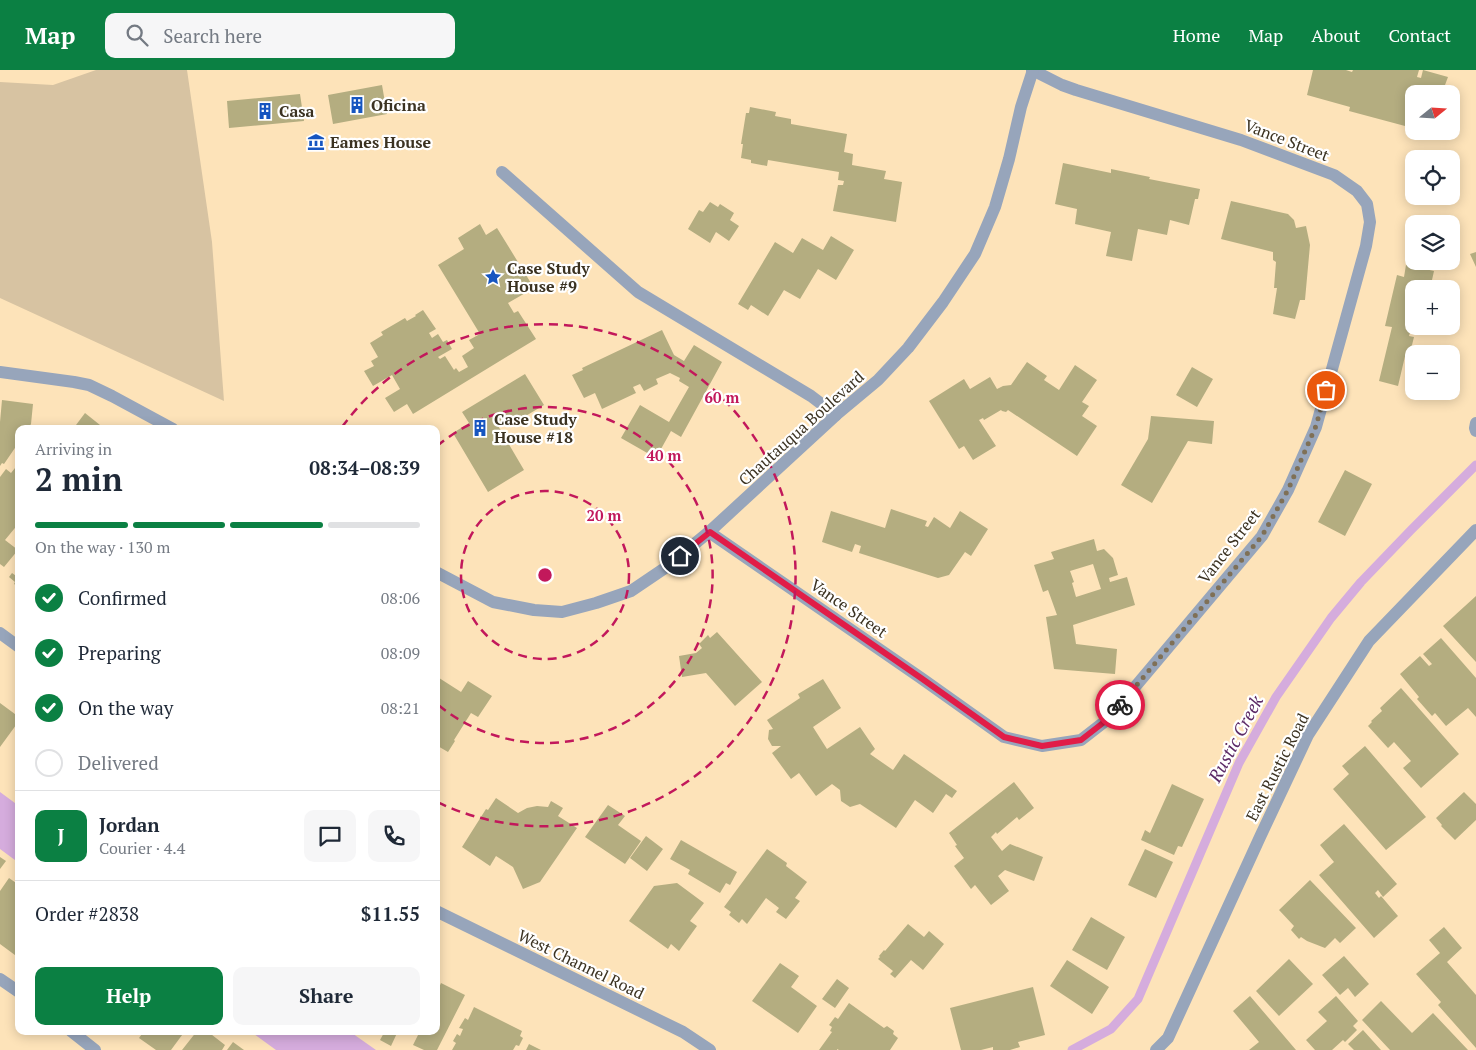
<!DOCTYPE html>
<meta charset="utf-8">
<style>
body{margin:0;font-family:"PT Serif",serif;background:#f6f6f7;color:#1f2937;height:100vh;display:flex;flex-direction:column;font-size:19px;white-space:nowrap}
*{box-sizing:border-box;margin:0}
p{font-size:16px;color:#747a83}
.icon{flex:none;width:28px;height:28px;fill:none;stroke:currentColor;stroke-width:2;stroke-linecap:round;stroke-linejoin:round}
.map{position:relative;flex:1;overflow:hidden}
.details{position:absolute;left:15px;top:355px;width:425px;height:610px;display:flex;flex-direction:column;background:#fff;border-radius:10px;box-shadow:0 2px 12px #0003}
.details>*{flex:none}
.needle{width:32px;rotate:72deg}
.buttons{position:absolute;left:1405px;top:15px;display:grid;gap:10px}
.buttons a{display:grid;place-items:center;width:55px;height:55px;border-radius:10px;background:#fff;box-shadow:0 2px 12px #0003;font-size:25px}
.pin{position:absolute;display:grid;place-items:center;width:42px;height:42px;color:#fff;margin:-21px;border:2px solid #fff;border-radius:50%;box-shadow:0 1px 5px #0007}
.courier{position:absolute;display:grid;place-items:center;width:50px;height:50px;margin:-25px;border:4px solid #e11d48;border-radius:50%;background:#fff;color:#222;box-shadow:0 1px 6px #0007}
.overview em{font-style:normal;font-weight:800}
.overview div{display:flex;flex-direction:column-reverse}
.overview{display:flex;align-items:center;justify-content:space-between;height:85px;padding:0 20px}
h1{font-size:32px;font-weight:800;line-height:38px}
.bar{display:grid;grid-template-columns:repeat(4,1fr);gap:8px 5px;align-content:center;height:60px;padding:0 20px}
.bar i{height:6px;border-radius:4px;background:#e0e1e3}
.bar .active{background:#0b8043}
.bar p{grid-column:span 4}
.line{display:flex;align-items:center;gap:12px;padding:0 20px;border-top:1px solid #e0e1e3}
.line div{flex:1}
.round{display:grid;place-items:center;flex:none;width:52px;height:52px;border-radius:10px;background:#f6f6f7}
ol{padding:0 20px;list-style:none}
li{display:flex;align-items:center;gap:15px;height:55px}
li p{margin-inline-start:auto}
li .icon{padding:5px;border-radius:50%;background:#0b8043;color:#fff;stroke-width:4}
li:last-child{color:#747a83}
li i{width:28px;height:28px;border:2px solid #e0e1e3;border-radius:50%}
.cta{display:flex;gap:10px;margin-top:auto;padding:10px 20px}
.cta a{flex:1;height:58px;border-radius:10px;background:#0b8043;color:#fff;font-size:20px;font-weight:800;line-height:58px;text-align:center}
.cta a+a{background:#f6f6f7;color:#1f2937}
header{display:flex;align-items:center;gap:30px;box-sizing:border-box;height:70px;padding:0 25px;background:#0b8043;color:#fff}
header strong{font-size:24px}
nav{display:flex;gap:28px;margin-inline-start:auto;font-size:18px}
.search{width:350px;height:45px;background:#f6f6f7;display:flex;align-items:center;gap:12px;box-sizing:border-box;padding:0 18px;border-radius:10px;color:#747a83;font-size:19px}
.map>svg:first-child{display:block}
.green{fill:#d7c3a2}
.water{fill:#d5acdd}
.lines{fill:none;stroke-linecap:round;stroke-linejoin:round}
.stream{stroke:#d5acdd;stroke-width:9}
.building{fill:#b4ad80;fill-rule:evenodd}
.service{stroke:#97a5bb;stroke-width:12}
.minor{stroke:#97a5bb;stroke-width:12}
.tertiary{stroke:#97a5bb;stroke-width:12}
.done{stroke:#7f7056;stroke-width:5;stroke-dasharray:0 9}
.route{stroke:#e11d48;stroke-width:6}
.ring{fill:none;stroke:#c2185b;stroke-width:2.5;stroke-dasharray:9 6}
.labels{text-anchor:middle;stroke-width:4.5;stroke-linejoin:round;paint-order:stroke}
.poi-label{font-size:16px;font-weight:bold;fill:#3b3221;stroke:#fff;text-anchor:start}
.street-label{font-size:16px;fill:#3b3221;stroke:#fff}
.water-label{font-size:18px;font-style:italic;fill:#5d2b67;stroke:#fff}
.centre{fill:#c2185b;stroke:#fff;stroke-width:2.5}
.ring-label{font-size:15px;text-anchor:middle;font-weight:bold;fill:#c2185b;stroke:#fff;stroke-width:4.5;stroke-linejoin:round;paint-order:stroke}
</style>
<header>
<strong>Map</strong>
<div class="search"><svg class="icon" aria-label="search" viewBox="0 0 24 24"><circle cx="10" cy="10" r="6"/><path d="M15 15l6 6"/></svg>Search here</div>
<nav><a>Home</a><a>Map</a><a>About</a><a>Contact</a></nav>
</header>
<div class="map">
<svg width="1476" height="980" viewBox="0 0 1476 980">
<rect width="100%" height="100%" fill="#fde3b9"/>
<path class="green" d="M96 0H187L212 172 224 331 0 228V12L53 15Z"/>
<path class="water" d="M0 722 19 736V793L0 779Z
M250 961H349L376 980H276Z"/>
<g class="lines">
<path class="stream" d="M1072 980 1111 959 1138 929 1239 693 1276 627 1331 548 1361 512 1411 460 1476 395"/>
</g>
<path class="building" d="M1313 0H1346L1352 2 1353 0H1419L1417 7 1421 8 1423 0 1448 7 1445 15 1450 16 1448 24H1414V52L1407 51 1405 56 1349 41 1350 37 1307 25Z
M382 15 387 44 333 54 328 25Z
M300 24 304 51 229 58 227 31Z
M750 37 776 42 775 46 791 49V54L847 64 844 82 853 84 852 95 886 101 884 109 902 112 896 152 833 141 838 115H843L844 111 838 110 839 102 768 90 767 96 751 93V90L741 88 743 74H741L746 43H749Z
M1063 93 1111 103V99L1150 107 1149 109 1200 119 1198 129H1195L1189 155 1170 150 1167 165 1138 159 1132 191 1106 186 1111 162 1075 154 1077 139 1055 134Z
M1231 131 1288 144 1294 150 1296 158 1306 156 1310 175 1305 230H1300L1295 249 1273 244 1277 218H1274L1276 192 1273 190V182L1221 169Z
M710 132 718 137 720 134 734 143 730 150 739 156 729 171 716 162 710 173 688 159 699 140 703 142Z
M1413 153 1414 191H1426L1425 199 1434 201 1430 219H1414V253L1413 252 1409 266 1414 267 1410 283 1406 282 1398 316 1379 311 1392 257 1385 256 1397 205 1404 207 1406 195 1410 196 1412 189 1405 187Z
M480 154 486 165 497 158 534 218 508 233 514 243 518 241 536 269 413 344 407 334 394 342 385 328 400 319 392 305 373 316 364 301 374 296 371 291 378 287 370 273 383 265 381 262 405 248 407 251 416 246 415 245 423 240 436 259 429 263 432 268 438 264 443 272 447 270 452 279 438 287 440 289 445 286 454 300 456 298 459 302 468 297 462 286 474 278 469 270 480 264 438 195 464 179 458 168Z
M831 166 854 180 836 210 818 199 800 229 784 220 768 246 751 235 748 240 738 234 775 172 793 183 802 168 823 180Z
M1476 182V197L1470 184Z
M662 260 674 285 684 291 694 275 722 292 681 367 671 361 656 388 621 368 640 335 669 352 689 317 679 311 680 308 670 303 656 309 658 314 644 321 640 314 633 317 636 323 602 339 595 323 584 328 572 305 583 300 582 298Z
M1027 292 1047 306 1044 310 1059 320 1075 295 1097 310 1082 332 1089 336 1082 346 1097 356 1077 386 1008 340 1006 342 1002 341 1001 340 984 350 983 348 979 350 996 376 973 390 964 376 959 379 929 331 964 309 970 319 990 307 997 319 1003 316 1011 315Z
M1192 297 1213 309 1197 337 1176 325Z
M525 304 544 335 514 353 510 346 497 354 524 400 488 422 453 363 469 353 462 342Z
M2 330 33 334 31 354 28 359H19V372L4 394 2 393 0 396V352Z
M85 343 105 359H73Z
M1151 346 1214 351 1212 374 1188 371 1152 433 1121 415 1148 369Z
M19 393V444L15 450 19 453 5 470 18 480 4 497 0 494V407L6 399 11 403Z
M1345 400 1372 414 1345 466 1318 452Z
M891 439 927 451 925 456 928 457 934 447 950 458 960 441 988 459 971 486 965 482 949 505 938 508 859 483 861 476 855 474 852 482 822 472 831 441 885 458Z
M1094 469 1097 481 1104 479 1113 488 1118 505 1109 508 1110 512 1127 507 1135 535 1073 555 1076 574 1117 579 1115 604 1054 599 1046 547 1057 545 1048 520 1043 522 1034 495 1054 489 1051 482ZM1093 494 1101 519 1076 527 1072 513 1074 512 1070 501Z
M12 503 19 508V517L14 514 15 512 9 507Z
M1476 526V592L1443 556Z
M717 562 762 612 735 636 706 603 682 607 679 586 696 583 702 578 699 574 708 565 710 568Z
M1441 568 1476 608V647L1468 638 1446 656 1435 643 1432 646 1417 629 1419 627 1400 604 1420 586 1429 596 1432 594 1423 584Z
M436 606 461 622 468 611 492 626 478 647 471 643 454 670 455 671 448 682 436 675Z
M823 609 841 638 813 657 827 679 860 657 875 679 870 684 893 700 904 684 957 721 952 728 946 724 933 743 915 730 896 758 860 734 850 737 841 731 840 720 832 714 816 726 799 703 791 709 772 683 781 676H772L768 669 769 660 773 659 767 650 800 628 798 624Z
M1401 618 1459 684 1421 718 1403 698 1411 691 1394 672 1388 678 1368 656 1372 652 1371 651 1382 641 1380 638Z
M0 633 19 647V651L0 677Z
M1365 676 1426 747 1386 780 1333 719 1349 704 1342 696Z
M1014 712 1034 738 1019 750 1017 747 997 764 996 762 991 767 1002 781 1010 774 1043 787 1034 811 1005 800 998 806 1009 821 991 835 975 815 971 819 954 796 964 788 955 776 957 775 949 763Z
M1172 714 1204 729 1182 777 1178 776 1174 785 1141 770 1145 760 1150 763Z
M1464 722 1476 734V750L1455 770 1441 756 1442 755 1436 748Z
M496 728 518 743 527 738 537 736 548 737 551 731 563 738 558 746 577 758 540 812 523 819 513 797 496 786 490 796 462 777 486 739 488 740Z
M608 735 625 746 618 755 641 771 625 794 585 767Z
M1344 754 1397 814 1383 827 1378 820 1375 823 1379 828 1381 826 1398 846 1374 868 1319 805 1334 792 1320 775Z
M646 766 663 779 647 801 630 788Z
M681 770 737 802 730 815 726 813 720 823 688 804 690 800 670 789Z
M767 779 787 793 786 796 807 812 795 828 800 831 786 849 776 842 779 838 766 828 747 854 742 849 739 853 729 845 731 842 724 837Z
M1145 779 1173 792 1156 828 1128 815Z
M0 787 6 791 0 799Z
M9 808 19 815V888L0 874V821Z
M1310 810 1356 858 1340 873 1335 868 1325 878 1307 871 1301 867 1299 869 1291 860 1294 856 1279 840Z
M677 813 704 833 690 851 697 856 679 881 671 874 668 879 629 851 654 816Z
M1091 847 1125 867 1107 900 1072 880Z
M908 854 924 867 929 861 944 874 923 900 911 890 895 908 890 904 893 901 878 889 880 887 879 886 884 880 885 881Z
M1444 857 1462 878 1447 892 1476 925V978L1438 935 1441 932 1416 904 1440 883 1429 870Z
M1344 886 1369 914 1355 927 1348 918 1340 925 1322 905Z
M1289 889 1313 914 1279 946 1256 921Z
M1067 890 1109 917 1092 944 1050 916Z
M780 893 799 906 791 917 817 936 798 963 752 931Z
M837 909 849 918 835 938 822 929Z
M441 913 465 925 437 980H424L413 975 420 961H436V919L438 920Z
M1033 917 1045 965 1018 972 1020 977 1010 980H993V977L981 980H961L950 938Z
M1250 926 1296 980H1249L1259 972 1233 941Z
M1336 926 1358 951 1353 956 1357 960 1345 972 1343 970 1332 980H1315L1306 970 1327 951 1318 942Z
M1381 931 1412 963 1433 943 1468 980H1390L1362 950Z
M849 933 884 958 887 956 894 961 893 964 898 968 890 980H839L837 979V980H819L832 962 830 961 832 957 829 955 835 947 838 949Z
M474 937 522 961 520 966 523 968 519 976 516 975 513 980H452L456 973 453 971 457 964 460 966 463 959 459 958 465 948 468 950Z
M1363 960 1381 980H1354L1348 974Z
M144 961H185L171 980H156L139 968Z
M197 961H207L225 975 222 980H182Z
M385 961H398L391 976 380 970Z
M233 972 244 980H227Z
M529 974 541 980H526Z"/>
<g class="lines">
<path class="service" d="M502 102 638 222 811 326 836 345"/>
<path class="minor" d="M1476 353 1475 358 1476 361
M709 462 921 608 1004 667 1042 676 1081 670 1108 649 1262 466 1288 420 1316 357 1366 176 1370 152 1367 134 1357 121 1334 105 1241 70 1076 20 1062 15 1032 0
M0 909 19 922
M71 961 95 980
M1156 980 1168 968 1260 767 1308 665 1369 571 1476 460"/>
<path class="tertiary" d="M0 302 74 312 89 315 112 326 173 359
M436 502 493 532 534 540 562 542 596 533 631 521 665 498 709 462 836 345 878 310 908 278 943 232 975 184 995 137 1009 89 1021 37 1033 0
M0 563 19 577
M436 841 683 962 710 980"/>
</g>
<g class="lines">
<path class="done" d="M1120 635 1262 466 1288 420 1316 356 1326 320"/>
<path class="route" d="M680 486 710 462 921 608 1004 667 1042 676 1081 670 1108 649 1120 635"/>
</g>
<g class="ring">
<circle cx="545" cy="505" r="84"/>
<path d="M437 376A168 168 0 1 1 437 634"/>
<path d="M342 357A251 251 0 1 1 437 732"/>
</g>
<defs>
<g id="building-bare" transform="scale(1.35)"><path d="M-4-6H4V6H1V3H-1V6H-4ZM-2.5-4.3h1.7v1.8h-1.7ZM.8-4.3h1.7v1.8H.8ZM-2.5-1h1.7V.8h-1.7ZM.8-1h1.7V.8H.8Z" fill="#1655c0" stroke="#fff" stroke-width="2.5" paint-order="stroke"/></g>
<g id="museum-bare" transform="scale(1.35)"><path d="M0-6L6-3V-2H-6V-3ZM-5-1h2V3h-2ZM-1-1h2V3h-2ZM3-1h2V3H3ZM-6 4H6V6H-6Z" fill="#1655c0" stroke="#fff" stroke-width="2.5" paint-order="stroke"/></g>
<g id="sight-bare" transform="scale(1.35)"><path d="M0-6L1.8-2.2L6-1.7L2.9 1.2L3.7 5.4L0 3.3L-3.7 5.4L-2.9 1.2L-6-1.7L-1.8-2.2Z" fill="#1655c0" stroke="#fff" stroke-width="2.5" paint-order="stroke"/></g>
</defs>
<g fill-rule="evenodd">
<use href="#building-bare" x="357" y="35"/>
<use href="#building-bare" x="265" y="41"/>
<use href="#museum-bare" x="316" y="72"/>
<use href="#sight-bare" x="493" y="207"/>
<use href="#building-bare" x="480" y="358"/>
</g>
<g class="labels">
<g class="poi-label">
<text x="371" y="41">Oficina</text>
<text x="279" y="47">Casa</text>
<text x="330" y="78">Eames House</text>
<text x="507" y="204">Case Study<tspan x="507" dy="18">House #9</tspan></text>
<text x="494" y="355">Case Study<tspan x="494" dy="18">House #18</tspan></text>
</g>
<g class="street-label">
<text transform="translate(1287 70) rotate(21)" y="6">Vance Street</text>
<text transform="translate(801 358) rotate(-42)" y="6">Chautauqua Boulevard</text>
<text transform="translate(1229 476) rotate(-52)" y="6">Vance Street</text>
<text transform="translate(849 538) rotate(35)" y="6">Vance Street</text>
<text transform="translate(1277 697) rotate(-63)" y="6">East Rustic Road</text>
<text transform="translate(581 894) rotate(26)" y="6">West Channel Road</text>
</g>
<g class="water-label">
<text transform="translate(1236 669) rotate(-62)" y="6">Rustic Creek</text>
</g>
</g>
<circle cx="545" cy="505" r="8" class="centre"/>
<g class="ring-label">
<text x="722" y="333">60 m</text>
<text x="664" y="391">40 m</text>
<text x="604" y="451">20 m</text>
</g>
</svg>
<div class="buttons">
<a><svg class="needle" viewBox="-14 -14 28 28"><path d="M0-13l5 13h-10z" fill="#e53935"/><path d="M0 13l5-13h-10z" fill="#747a83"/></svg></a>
<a><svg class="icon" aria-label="locate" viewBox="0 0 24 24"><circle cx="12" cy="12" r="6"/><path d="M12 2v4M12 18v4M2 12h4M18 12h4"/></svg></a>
<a><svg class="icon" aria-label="layers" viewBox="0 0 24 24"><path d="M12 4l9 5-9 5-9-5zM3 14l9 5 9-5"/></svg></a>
<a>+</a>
<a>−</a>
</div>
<div class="pin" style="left:1326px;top:320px;background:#ea580c"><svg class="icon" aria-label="bag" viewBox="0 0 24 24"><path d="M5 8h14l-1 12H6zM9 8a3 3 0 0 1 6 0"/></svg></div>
<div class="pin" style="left:680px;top:486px;background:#1f2937"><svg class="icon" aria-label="home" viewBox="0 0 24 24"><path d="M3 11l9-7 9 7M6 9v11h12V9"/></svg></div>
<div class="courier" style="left:1120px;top:635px"><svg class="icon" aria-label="bike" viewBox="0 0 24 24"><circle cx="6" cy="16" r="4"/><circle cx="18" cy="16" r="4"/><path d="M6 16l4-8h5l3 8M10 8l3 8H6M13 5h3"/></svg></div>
<section class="details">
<div class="overview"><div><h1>2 min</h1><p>Arriving in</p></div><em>08:34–08:39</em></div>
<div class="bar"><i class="active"></i><i class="active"></i><i class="active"></i><i></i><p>On the way · 130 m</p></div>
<ol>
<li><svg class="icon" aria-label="check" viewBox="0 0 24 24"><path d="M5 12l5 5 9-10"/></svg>Confirmed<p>08:06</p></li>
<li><svg class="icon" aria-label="check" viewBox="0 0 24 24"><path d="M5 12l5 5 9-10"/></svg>Preparing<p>08:09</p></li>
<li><svg class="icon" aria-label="check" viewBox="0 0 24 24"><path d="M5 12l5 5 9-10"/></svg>On the way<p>08:21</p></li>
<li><i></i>Delivered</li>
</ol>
<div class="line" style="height:90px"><b class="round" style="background:#0b8043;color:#fff">J</b><div><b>Jordan</b><p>Courier · 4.4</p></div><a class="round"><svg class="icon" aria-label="chat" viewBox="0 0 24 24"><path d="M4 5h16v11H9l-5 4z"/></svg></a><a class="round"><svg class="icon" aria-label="phone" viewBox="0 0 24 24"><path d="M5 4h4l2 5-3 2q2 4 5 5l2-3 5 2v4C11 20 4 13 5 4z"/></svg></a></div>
<div class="line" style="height:65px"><div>Order #2838</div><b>$11.55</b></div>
<div class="cta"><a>Help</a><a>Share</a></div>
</section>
</div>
